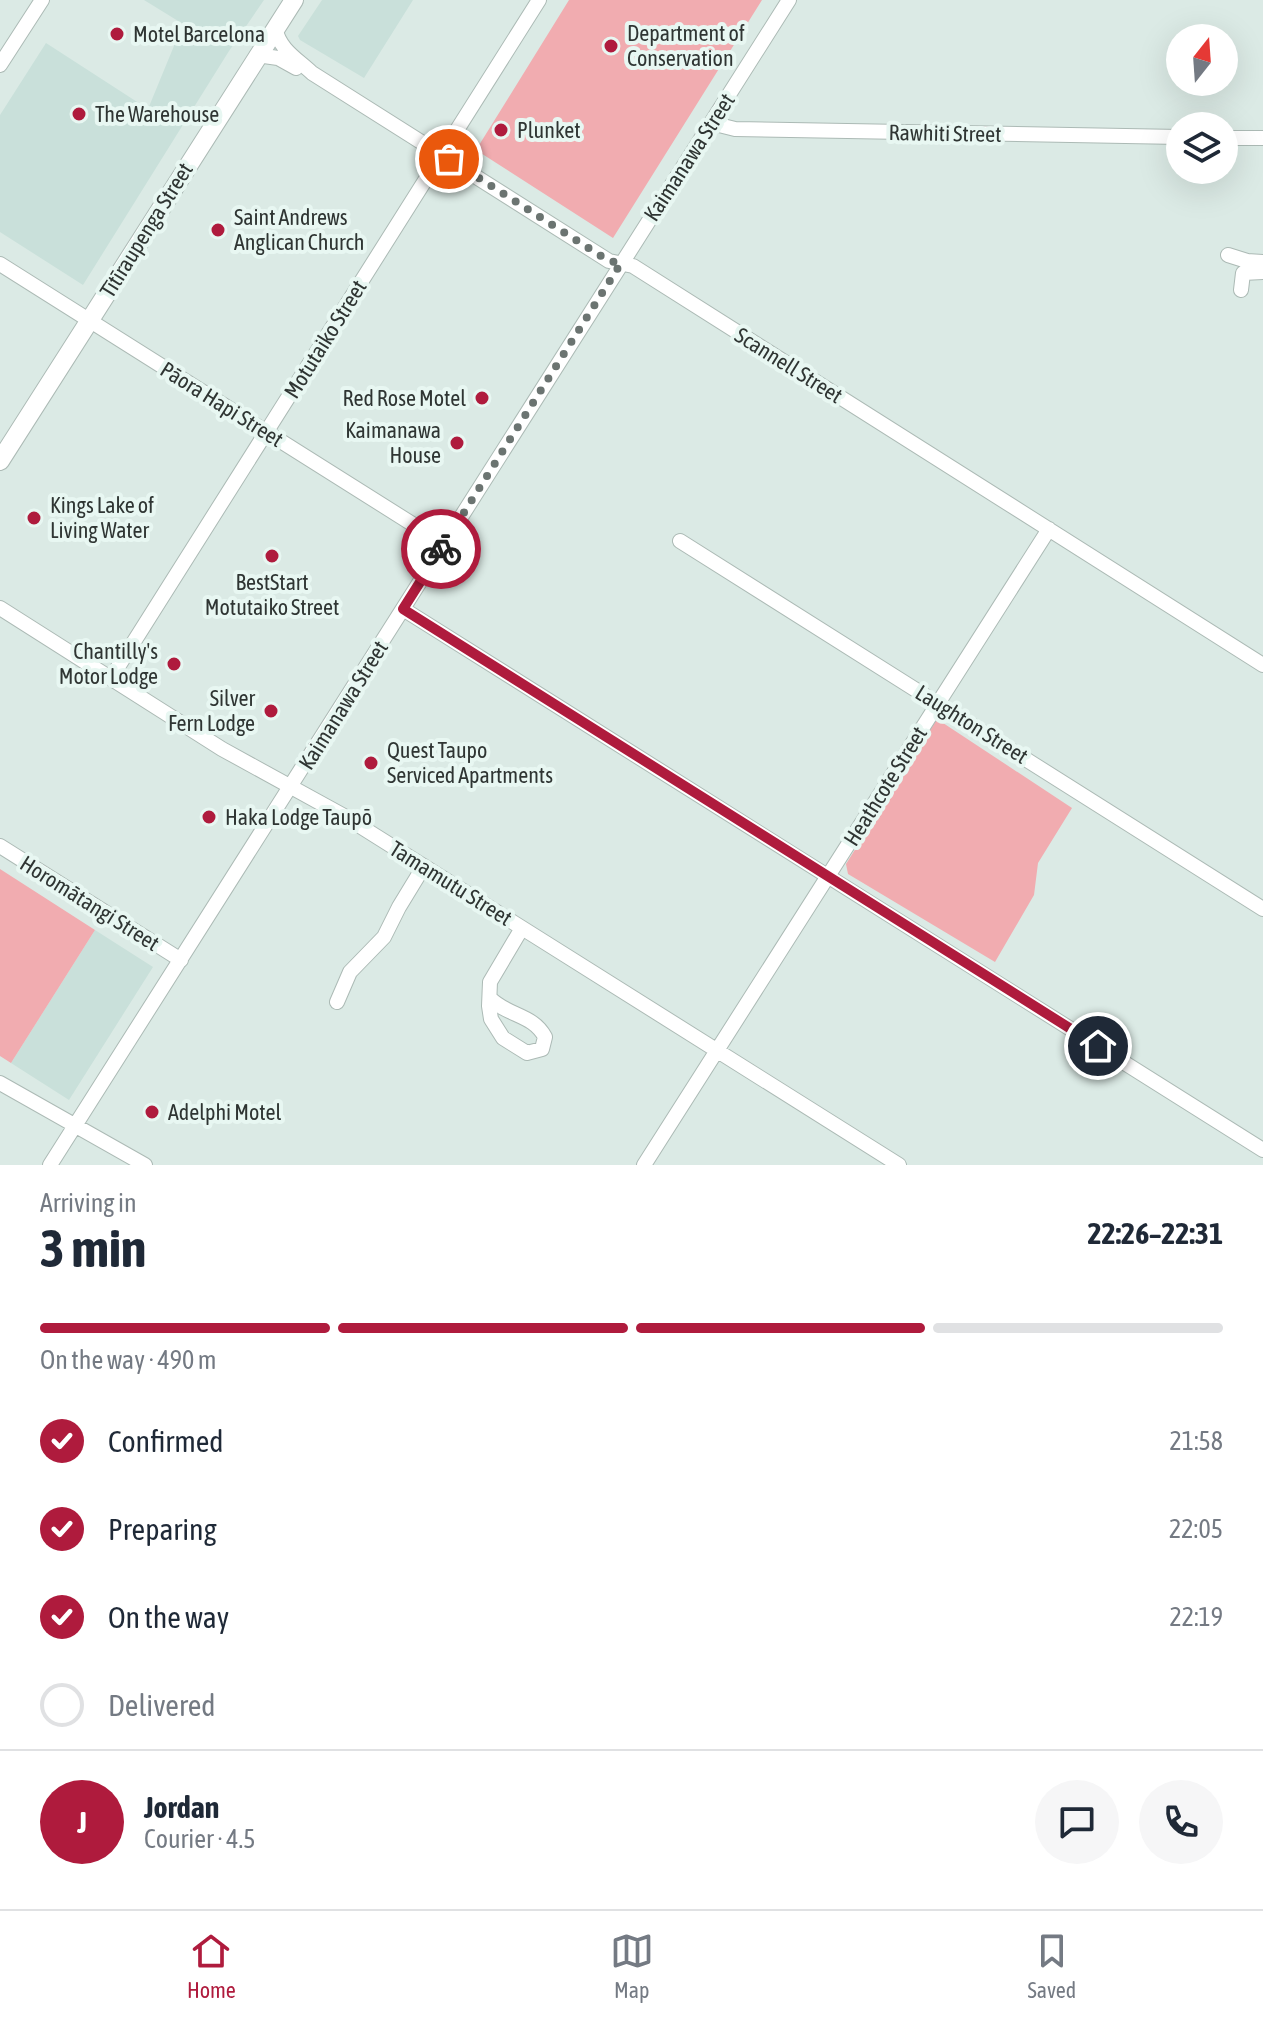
<!DOCTYPE html>
<meta charset="utf-8">
<style>
body{margin:0;font-family:"Asap Condensed",sans-serif;background:#f6f6f7;color:#1f2937;height:100vh;display:flex;flex-direction:column;font-size:30px;white-space:nowrap}
*{box-sizing:border-box;margin:0}
p{font-size:26px;color:#747a83}
.icon{flex:none;width:44px;height:44px;fill:none;stroke:currentColor;stroke-width:2;stroke-linecap:round;stroke-linejoin:round}
.map{position:relative;height:1165px;overflow:hidden}
.drawer{display:flex;flex-direction:column;background:#fff;flex:1}
.drawer>*{flex:none}
.needle{width:52px;rotate:17deg}
.fabs{position:absolute;left:1166px;top:24px;display:grid;gap:16px}
.fabs a{display:grid;place-items:center;width:72px;height:72px;border-radius:50%;background:#fff;box-shadow:0 8px 32px #0002;font-size:40px}
.pin{position:absolute;display:grid;place-items:center;width:68px;height:68px;color:#fff;margin:-34px;border:4px solid #fff;border-radius:50%;box-shadow:0 2px 8px #0007}
.courier{position:absolute;display:grid;place-items:center;width:80px;height:80px;margin:-40px;border:6px solid #af1b3d;border-radius:50%;background:#fff;color:#222;box-shadow:0 2px 10px #0007}
.summary em{font-style:normal;font-weight:700}
.summary div{display:flex;flex-direction:column-reverse}
.summary{display:flex;align-items:center;justify-content:space-between;height:136px;padding:0 40px}
h1{font-size:52px;font-weight:700;line-height:60px}
.bar{display:grid;grid-template-columns:repeat(4,1fr);gap:12px 8px;align-content:center;height:96px;padding:0 40px}
.bar i{height:10px;border-radius:6px;background:#e0e1e3}
.bar .on{background:#af1b3d}
.bar p{grid-column:span 4}
.line{display:flex;align-items:center;gap:20px;padding:0 40px;border-top:2px solid #e0e1e3}
.line div{flex:1}
.round{display:grid;place-items:center;flex:none;width:84px;height:84px;border-radius:42px;background:#f6f6f7}
ol{padding:0 40px;list-style:none}
li{display:flex;align-items:center;gap:24px;height:88px}
li p{margin-inline-start:auto}
li .icon{padding:8px;border-radius:50%;background:#af1b3d;color:#fff;stroke-width:4}
li:last-child{color:#747a83}
li i{width:44px;height:44px;border:4px solid #e0e1e3;border-radius:50%}
.tabs{display:flex;justify-content:space-around;align-items:center;height:112px;border-top:2px solid #e0e1e3;background:#fff;font-size:22px;color:#747a83}
.tabs a{display:grid;justify-items:center;gap:4px}
.tabs .on{color:#af1b3d}
.map>svg:first-child{display:block}
.built{fill:#c9e0da}
.green{fill:#f1acb0}
.lines{fill:none;stroke-linecap:round;stroke-linejoin:round}
.minor-casing{stroke:#acbab5;stroke-width:16}
.major-casing{stroke:#acbab5;stroke-width:20}
.minor{stroke:#fff;stroke-width:14}
.major{stroke:#fff;stroke-width:18}
.done{stroke:#6b7471;stroke-width:8;stroke-dasharray:0 14.4}
.route{stroke:#af1b3d;stroke-width:10}
.poi-dot{fill:#af1b3d;stroke:#e8f7f2;stroke-width:3}
.labels{text-anchor:middle;stroke-width:8;stroke-linejoin:round;paint-order:stroke}
.poi-label{font-size:22px;fill:#2f3533;stroke:#e8f7f2;text-anchor:start}
.street-label{font-size:22px;fill:#2f3533;stroke:#e8f7f2}
</style>
<div class="map">
<svg width="1263" height="1165" viewBox="0 0 1263 1165">
<rect width="100%" height="100%" fill="#dbeae5"/>
<path class="built" d="M144 0H264L229 51 83 285 0 232V115L46 43 148 109 183 24Z
M322 0H413L364 78 300 40 298 36Z
M95 930 153 967 69 1100 11 1063Z"/>
<path class="green" d="M569 0H762L613 238 476 150Z
M937 719 1072 808 1038 863 1034 895 995 962 848 874 846 864Z
M0 869 95 930 11 1063 0 1056Z"/>
<g class="lines">
<g class="minor-casing">
<path id="minor" d="M275 28C280 50 296 58 312 73L609 261 633 266 1263 665
M257 55 278 58 296 68
M0 65 42 0
M711 123 735 129 1180 137
M1224 138H1263
M1228 255 1247 261 1263 262
M0 264 444 544
M1241 290 1243 273 1263 272
M680 541 1263 909
M0 608 222 749 344 816 899 1165
M403 609 1263 1150
M111 678 539 0
M0 846 181 960
M490 998C507 1016 533 1014 545 1037L542 1049 527 1053 503 1038 491 1019 489 1006 490 982 522 928
M337 1002 350 972 384 937 399 907 424 866
M0 1083 145 1165
M50 1165 789 0
M644 1165 1049 529"/>
</g>
<g class="major-casing">
<path id="major" d="M0 461 294 0"/>
</g>
<use href="#minor" class="minor"/>
<use href="#major" class="major"/>
</g>
<g class="lines">
<path class="done" d="M441 549 621 263 609 261 449 159"/>
<path class="route" d="M441 549 403 609 1098 1046"/>
</g>
<g class="poi-dot">
<circle cx="117" cy="34" r="8"/>
<circle cx="611" cy="46" r="8"/>
<circle cx="79" cy="114" r="8"/>
<circle cx="501" cy="130" r="8"/>
<circle cx="218" cy="230" r="8"/>
<circle cx="482" cy="398" r="8"/>
<circle cx="457" cy="443" r="8"/>
<circle cx="34" cy="518" r="8"/>
<circle cx="272" cy="556" r="8"/>
<circle cx="174" cy="664" r="8"/>
<circle cx="271" cy="711" r="8"/>
<circle cx="371" cy="763" r="8"/>
<circle cx="209" cy="817" r="8"/>
<circle cx="152" cy="1112" r="8"/>
</g>
<g class="labels">
<g class="poi-label">
<text x="627" y="41">Department of<tspan x="627" dy="25">Conservation</tspan></text>
<text x="133" y="42">Motel Barcelona</text>
<text x="95" y="122">The Warehouse</text>
<text x="517" y="138">Plunket</text>
<text x="234" y="225">Saint Andrews<tspan x="234" dy="25">Anglican Church</tspan></text>
<text x="466" y="406" text-anchor="end">Red Rose Motel</text>
<text x="441" y="438" text-anchor="end">Kaimanawa<tspan x="441" dy="25">House</tspan></text>
<text x="50" y="513">Kings Lake of<tspan x="50" dy="25">Living Water</tspan></text>
<text x="272" y="590" text-anchor="middle">BestStart<tspan x="272" dy="25">Motutaiko Street</tspan></text>
<text x="158" y="659" text-anchor="end">Chantilly's<tspan x="158" dy="25">Motor Lodge</tspan></text>
<text x="255" y="706" text-anchor="end">Silver<tspan x="255" dy="25">Fern Lodge</tspan></text>
<text x="387" y="758">Quest Taupo<tspan x="387" dy="25">Serviced Apartments</tspan></text>
<text x="225" y="825">Haka Lodge Taupō</text>
<text x="168" y="1120">Adelphi Motel</text>
</g>
<g class="street-label">
<text transform="translate(945 133) rotate(1)" y="8">Rawhiti Street</text>
<text transform="translate(689 157) rotate(-57)" y="8">Kaimanawa Street</text>
<text transform="translate(146 230) rotate(-58)" y="8">Tītīraupenga Street</text>
<text transform="translate(325 339) rotate(-58)" y="8">Motutaiko Street</text>
<text transform="translate(789 365) rotate(32)" y="8">Scannell Street</text>
<text transform="translate(222 404) rotate(32)" y="8">Pāora Hapi Street</text>
<text transform="translate(343 705) rotate(-58)" y="8">Kaimanawa Street</text>
<text transform="translate(972 724) rotate(32)" y="8">Laughton Street</text>
<text transform="translate(885 786) rotate(-58)" y="8">Heathcote Street</text>
<text transform="translate(451 883) rotate(32)" y="8">Tamamutu Street</text>
<text transform="translate(90 903) rotate(32)" y="8">Horomātangi Street</text>
</g>
</g>
</svg>
<div class="fabs">
<a><svg class="needle" viewBox="-14 -14 28 28"><path d="M0-13l5 13h-10z" fill="#e53935"/><path d="M0 13l5-13h-10z" fill="#747a83"/></svg></a>
<a><svg class="icon" aria-label="layers" viewBox="0 0 24 24"><path d="M12 4l9 5-9 5-9-5zM3 14l9 5 9-5"/></svg></a>
</div>
<div class="pin" style="left:449px;top:159px;background:#ea580c"><svg class="icon" aria-label="bag" viewBox="0 0 24 24"><path d="M5 8h14l-1 12H6zM9 8a3 3 0 0 1 6 0"/></svg></div>
<div class="pin" style="left:1098px;top:1046px;background:#1f2937"><svg class="icon" aria-label="home" viewBox="0 0 24 24"><path d="M3 11l9-7 9 7M6 9v11h12V9"/></svg></div>
<div class="courier" style="left:441px;top:549px"><svg class="icon" aria-label="bike" viewBox="0 0 24 24"><circle cx="6" cy="16" r="4"/><circle cx="18" cy="16" r="4"/><path d="M6 16l4-8h5l3 8M10 8l3 8H6M13 5h3"/></svg></div>
</div>
<section class="drawer">
<div class="summary"><div><h1>3 min</h1><p>Arriving in</p></div><em>22:26–22:31</em></div>
<div class="bar"><i class="on"></i><i class="on"></i><i class="on"></i><i></i><p>On the way · 490 m</p></div>
<ol>
<li><svg class="icon" aria-label="check" viewBox="0 0 24 24"><path d="M5 12l5 5 9-10"/></svg>Confirmed<p>21:58</p></li>
<li><svg class="icon" aria-label="check" viewBox="0 0 24 24"><path d="M5 12l5 5 9-10"/></svg>Preparing<p>22:05</p></li>
<li><svg class="icon" aria-label="check" viewBox="0 0 24 24"><path d="M5 12l5 5 9-10"/></svg>On the way<p>22:19</p></li>
<li><i></i>Delivered</li>
</ol>
<div class="line" style="height:144px"><b class="round" style="background:#af1b3d;color:#fff">J</b><div><b>Jordan</b><p>Courier · 4.5</p></div><a class="round"><svg class="icon" aria-label="chat" viewBox="0 0 24 24"><path d="M4 5h16v11H9l-5 4z"/></svg></a><a class="round"><svg class="icon" aria-label="phone" viewBox="0 0 24 24"><path d="M5 4h4l2 5-3 2q2 4 5 5l2-3 5 2v4C11 20 4 13 5 4z"/></svg></a></div>
</section>
<nav class="tabs">
<a class="on"><svg class="icon" aria-label="home" viewBox="0 0 24 24"><path d="M3 11l9-7 9 7M6 9v11h12V9"/></svg>Home</a>
<a><svg class="icon" aria-label="map" viewBox="0 0 24 24"><path d="M3 6l6-2 6 2 6-2v14l-6 2-6-2-6 2zM9 4v14M15 6v14"/></svg>Map</a>
<a><svg class="icon" aria-label="saved" viewBox="0 0 24 24"><path d="M7 4h10v16l-5-4-5 4z"/></svg>Saved</a>
</nav>
